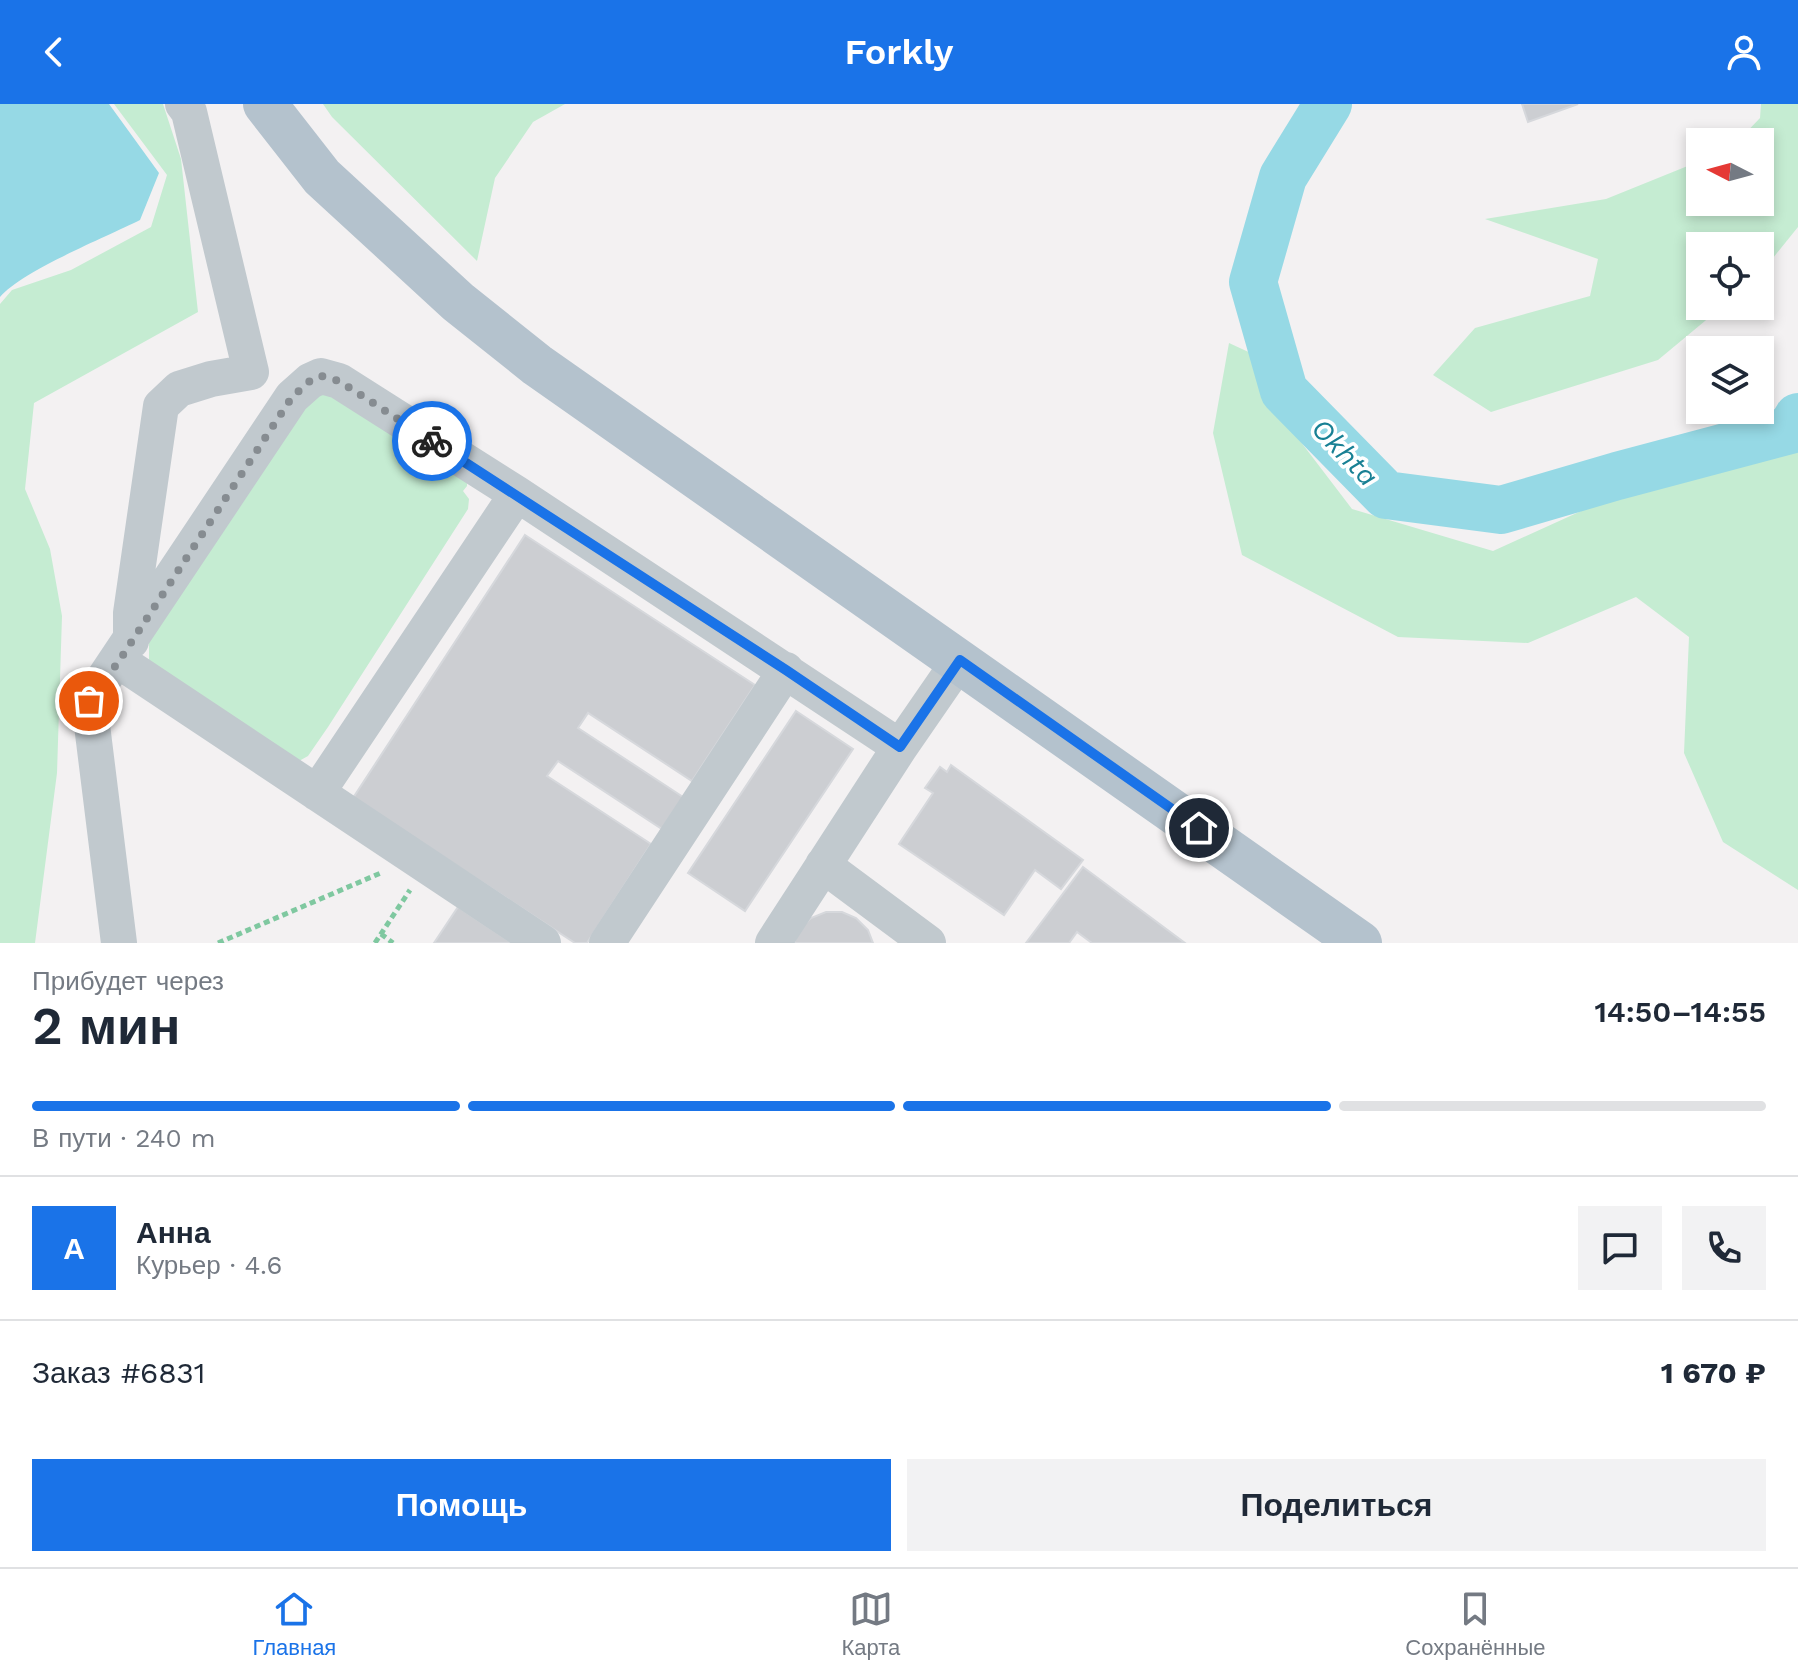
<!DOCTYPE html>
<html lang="ru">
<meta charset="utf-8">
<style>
body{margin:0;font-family:"Work Sans",sans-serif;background:#f2f2f3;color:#1f2937;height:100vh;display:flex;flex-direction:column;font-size:30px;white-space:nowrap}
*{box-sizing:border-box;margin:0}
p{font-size:26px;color:#747a83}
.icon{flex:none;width:44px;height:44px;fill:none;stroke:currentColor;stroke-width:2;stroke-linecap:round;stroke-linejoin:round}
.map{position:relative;height:839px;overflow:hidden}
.sheet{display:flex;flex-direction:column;background:#fff;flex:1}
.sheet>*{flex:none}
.needle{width:52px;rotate:276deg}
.controls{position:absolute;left:1686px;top:24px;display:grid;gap:16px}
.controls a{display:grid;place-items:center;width:88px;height:88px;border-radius:0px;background:#fff;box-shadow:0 4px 12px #0003;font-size:40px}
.pin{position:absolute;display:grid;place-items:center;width:68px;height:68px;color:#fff;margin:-34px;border:4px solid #fff;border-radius:50%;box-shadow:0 2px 8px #0007}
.courier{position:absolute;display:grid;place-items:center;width:80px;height:80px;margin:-40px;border:6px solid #1a73e8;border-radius:50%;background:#fff;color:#222;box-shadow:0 2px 10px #0007}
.head em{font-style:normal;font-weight:600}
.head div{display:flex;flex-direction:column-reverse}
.head{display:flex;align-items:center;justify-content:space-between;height:136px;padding:0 32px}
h1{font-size:52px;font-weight:600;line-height:60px}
.bar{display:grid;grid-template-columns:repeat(4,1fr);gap:12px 8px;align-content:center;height:96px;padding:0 32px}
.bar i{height:10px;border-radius:6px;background:#e0e1e3}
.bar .current{background:#1a73e8}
.bar p{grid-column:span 4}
.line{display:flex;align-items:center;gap:20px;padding:0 32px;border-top:2px solid #e0e1e3}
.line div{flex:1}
.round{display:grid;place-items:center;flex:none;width:84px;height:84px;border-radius:0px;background:#f2f2f3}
.action{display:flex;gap:16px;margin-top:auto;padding:16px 32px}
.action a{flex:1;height:92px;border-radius:0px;background:#1a73e8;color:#fff;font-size:32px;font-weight:600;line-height:92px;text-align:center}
.action a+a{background:#f2f2f3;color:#1f2937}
header{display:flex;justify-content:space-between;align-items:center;height:104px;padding:0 32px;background:#1a73e8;color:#fff;font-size:36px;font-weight:600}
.menu{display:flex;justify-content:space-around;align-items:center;height:112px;border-top:2px solid #e0e1e3;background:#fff;font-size:22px;color:#747a83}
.menu a{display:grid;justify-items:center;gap:4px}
.menu .current{color:#1a73e8}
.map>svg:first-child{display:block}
.green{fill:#c5ecd2}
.water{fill:#96d9e5}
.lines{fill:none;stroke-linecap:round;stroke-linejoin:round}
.river{stroke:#96d9e5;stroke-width:48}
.building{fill:#ccced2;stroke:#d6d8dc;stroke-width:2}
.path{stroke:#7fc8a0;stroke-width:5;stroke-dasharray:6 4;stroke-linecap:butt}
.minor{stroke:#c1c9ce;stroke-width:36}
.major{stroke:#b4c2cd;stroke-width:44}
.done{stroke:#868c91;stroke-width:8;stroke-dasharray:0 14.4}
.route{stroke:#1a73e8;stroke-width:10}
.labels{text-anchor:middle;stroke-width:7;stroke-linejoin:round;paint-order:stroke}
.water-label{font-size:28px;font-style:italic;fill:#188094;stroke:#fff}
</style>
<header><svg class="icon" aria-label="back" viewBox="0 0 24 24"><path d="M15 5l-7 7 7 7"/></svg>Forkly<svg class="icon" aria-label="person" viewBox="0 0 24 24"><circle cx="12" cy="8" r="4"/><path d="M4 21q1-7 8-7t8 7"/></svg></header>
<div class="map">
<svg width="1798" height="839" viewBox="0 0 1798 839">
<rect width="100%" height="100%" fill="#f3f1f2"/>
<path class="green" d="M114 0H163L181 55 198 208 34 299 25 385 50 445 62 512 57 669 35 839H0V200L12 186 71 166 151 123 167 71Z
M323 0H565L533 18 495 74 477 157 332 13Z
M1761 0H1798V123L1760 170V142H1700V202H1723L1658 256 1491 308 1433 271 1475 224 1590 192 1598 155 1485 115 1606 95 1700 57V98H1760V38H1737L1760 14Z
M1229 239 1255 251 1268 295 1352 405 1493 447 1623 388 1793 346 1798 339V786L1723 738 1684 649 1689 533 1636 493 1528 539 1398 533 1242 451 1213 329Z
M327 285 467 372V382L463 387 469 395 468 405 328 623 308 652 299 657 149 559V531L304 295Z"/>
<path class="water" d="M0 0H109L159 69 140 116C106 133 22 167 0 193Z"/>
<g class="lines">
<path class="river" d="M1328 0 1283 73 1253 178 1284 287 1386 391 1501 406 1617 372 1790 326 1798 313"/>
</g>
<path class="building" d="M1522 0H1578L1528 18Z
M525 431 755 581 692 677 588 609 578 624 683 693 662 725 558 657 547 672 651 740 587 839H575L353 694Z
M796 607 853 645 745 807 688 769Z
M951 661 1083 756 1061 785 1035 766 1004 811 899 740 933 689 925 684 940 663 947 668Z
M1083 763 1185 839H1092L1077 828 1069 839H1026Z
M458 803 512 839H434Z
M826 808H842L856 814 868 826 873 839H794L799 825 811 814Z"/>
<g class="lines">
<path class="path" d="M381 830 393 839
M218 839 383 768
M375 839 410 786"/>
<path class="minor" d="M131 537V509L161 302 179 285 211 275 251 268 189 8 183 0
M119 557 543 839
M317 689 517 390
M823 761 928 839
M119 839 89 597 292 293 310 277 321 272 339 277 517 390 900 643
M607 839 786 566
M773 839 900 643 960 556"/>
<path class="major" d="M265 0 322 73 458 198 537 261 1360 839"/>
</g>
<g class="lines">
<path class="done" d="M89 597 119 557 292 293 310 277 321 272 339 277 432 337"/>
<path class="route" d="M432 337 786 566 900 643 960 556 1199 724"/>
</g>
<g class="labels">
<g class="water-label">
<text transform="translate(1345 348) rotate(46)" y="10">Okhta</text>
</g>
</g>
</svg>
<div class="controls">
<a><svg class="needle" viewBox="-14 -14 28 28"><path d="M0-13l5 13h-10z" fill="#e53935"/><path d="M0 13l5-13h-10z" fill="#747a83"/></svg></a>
<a><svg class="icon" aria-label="locate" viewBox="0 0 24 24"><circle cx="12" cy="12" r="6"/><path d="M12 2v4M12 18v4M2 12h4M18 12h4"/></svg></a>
<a><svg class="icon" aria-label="layers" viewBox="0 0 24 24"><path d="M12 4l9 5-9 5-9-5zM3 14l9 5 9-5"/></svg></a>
</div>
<div class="pin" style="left:89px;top:597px;background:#ea580c"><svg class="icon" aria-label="bag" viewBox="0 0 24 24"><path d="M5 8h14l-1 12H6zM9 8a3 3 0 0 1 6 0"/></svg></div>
<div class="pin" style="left:1199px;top:724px;background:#1f2937"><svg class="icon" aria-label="home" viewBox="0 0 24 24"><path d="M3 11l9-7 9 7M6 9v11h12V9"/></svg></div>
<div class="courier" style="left:432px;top:337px"><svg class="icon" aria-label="bike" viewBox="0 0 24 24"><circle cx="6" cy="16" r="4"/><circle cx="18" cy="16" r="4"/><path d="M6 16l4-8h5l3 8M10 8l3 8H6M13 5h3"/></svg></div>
</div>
<section class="sheet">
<div class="head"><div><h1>2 мин</h1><p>Прибудет через</p></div><em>14:50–14:55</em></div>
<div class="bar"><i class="current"></i><i class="current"></i><i class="current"></i><i></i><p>В пути · 240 m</p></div>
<div class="line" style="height:144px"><b class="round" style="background:#1a73e8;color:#fff">А</b><div><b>Анна</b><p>Курьер · 4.6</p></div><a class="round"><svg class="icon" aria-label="chat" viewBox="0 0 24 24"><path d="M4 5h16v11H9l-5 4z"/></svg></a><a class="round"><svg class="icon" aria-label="phone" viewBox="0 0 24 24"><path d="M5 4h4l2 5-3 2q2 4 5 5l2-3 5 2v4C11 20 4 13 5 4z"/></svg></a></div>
<div class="line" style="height:104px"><div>Заказ #6831</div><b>1 670 ₽</b></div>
<div class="action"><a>Помощь</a><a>Поделиться</a></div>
</section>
<nav class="menu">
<a class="current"><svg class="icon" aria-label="home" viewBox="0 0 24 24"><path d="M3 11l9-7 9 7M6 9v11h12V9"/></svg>Главная</a>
<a><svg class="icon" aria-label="map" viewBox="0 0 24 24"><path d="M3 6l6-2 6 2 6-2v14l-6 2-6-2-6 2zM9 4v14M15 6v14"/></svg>Карта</a>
<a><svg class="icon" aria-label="saved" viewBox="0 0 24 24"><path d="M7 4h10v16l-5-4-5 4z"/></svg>Сохранённые</a>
</nav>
